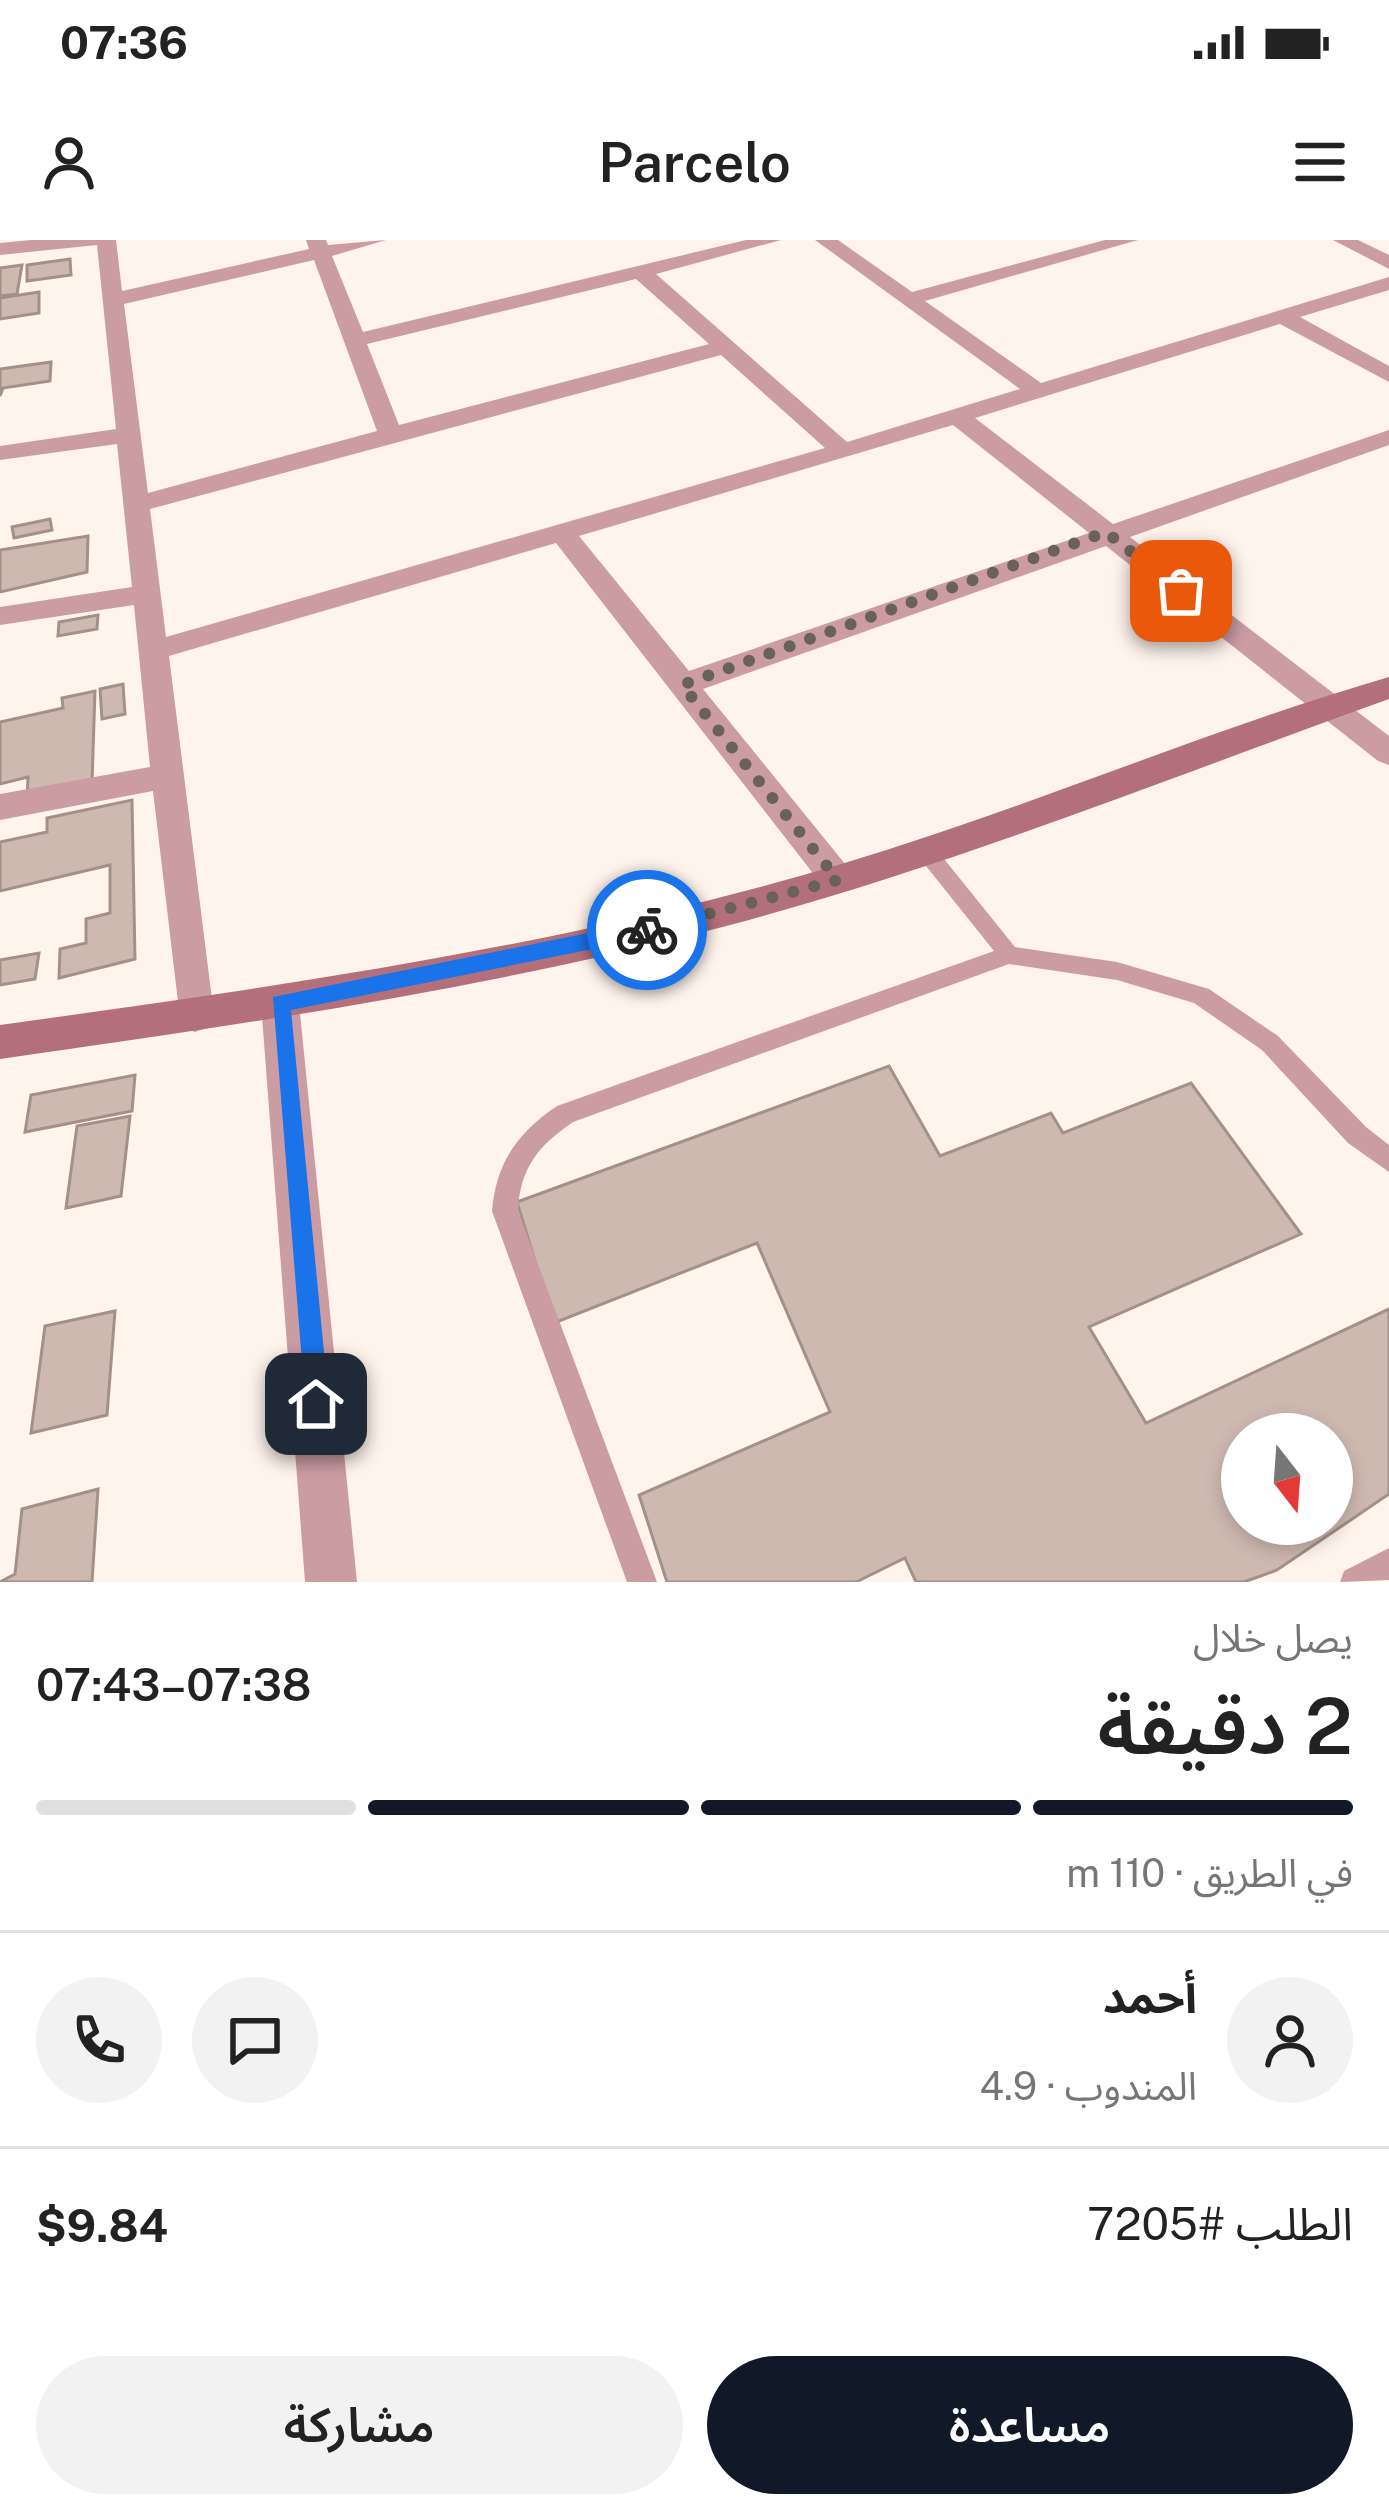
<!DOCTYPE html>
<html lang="ar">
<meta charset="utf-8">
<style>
body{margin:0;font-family:"Public Sans","Noto Sans Arabic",sans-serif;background:#f2f2f2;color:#222;direction:rtl;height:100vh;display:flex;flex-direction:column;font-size:45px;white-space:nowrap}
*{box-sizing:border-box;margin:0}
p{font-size:39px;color:#767676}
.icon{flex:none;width:66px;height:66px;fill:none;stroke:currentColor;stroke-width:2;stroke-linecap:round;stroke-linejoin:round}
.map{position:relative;height:1342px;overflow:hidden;direction:ltr}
.panel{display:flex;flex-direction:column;background:#fff;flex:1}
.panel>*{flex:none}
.needle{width:78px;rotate:163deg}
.tools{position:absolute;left:1221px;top:1173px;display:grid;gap:24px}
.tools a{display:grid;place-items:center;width:132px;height:132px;border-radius:50%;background:#fff;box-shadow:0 6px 18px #0003;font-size:60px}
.pin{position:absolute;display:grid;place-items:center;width:102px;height:102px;color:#fff;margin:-51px;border-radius:24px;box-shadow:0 6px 18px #0006}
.courier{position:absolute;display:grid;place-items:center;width:120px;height:120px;margin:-60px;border:9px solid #1a73e8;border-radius:50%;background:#fff;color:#222;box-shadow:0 3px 15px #0007}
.summary em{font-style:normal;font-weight:600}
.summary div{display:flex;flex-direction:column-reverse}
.summary{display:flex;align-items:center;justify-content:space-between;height:204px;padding:0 36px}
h1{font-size:78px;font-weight:600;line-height:90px}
.bar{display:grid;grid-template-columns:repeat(4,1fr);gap:18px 12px;align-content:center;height:144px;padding:0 36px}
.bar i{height:15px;border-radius:9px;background:#e0e0e0}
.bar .selected{background:#111827}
.bar p{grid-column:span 4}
.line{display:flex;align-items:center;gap:30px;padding:0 36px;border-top:3px solid #e0e0e0}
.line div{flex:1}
.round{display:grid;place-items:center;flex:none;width:126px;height:126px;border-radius:63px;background:#f2f2f2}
.cta{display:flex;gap:24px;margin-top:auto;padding:24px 36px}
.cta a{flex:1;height:138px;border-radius:72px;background:#111827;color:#fff;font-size:48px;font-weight:600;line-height:138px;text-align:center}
.cta a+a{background:#f2f2f2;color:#222}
.status{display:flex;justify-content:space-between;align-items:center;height:84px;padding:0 60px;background:#fff;direction:ltr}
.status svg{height:33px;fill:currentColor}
header{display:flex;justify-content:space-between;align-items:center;height:156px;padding:0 36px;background:#fff;font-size:54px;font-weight:600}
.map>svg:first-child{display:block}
.building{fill:#ceb9b1;stroke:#a49088;stroke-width:3;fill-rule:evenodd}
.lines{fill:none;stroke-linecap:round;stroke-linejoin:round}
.lane{fill:#cc9ca3;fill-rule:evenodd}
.street{fill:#cc9ca3;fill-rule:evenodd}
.secondary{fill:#b3707b;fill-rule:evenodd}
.route{fill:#1a73e8}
.done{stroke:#69615c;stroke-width:12;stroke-dasharray:0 21.6}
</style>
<div class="status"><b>07:36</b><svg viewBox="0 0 49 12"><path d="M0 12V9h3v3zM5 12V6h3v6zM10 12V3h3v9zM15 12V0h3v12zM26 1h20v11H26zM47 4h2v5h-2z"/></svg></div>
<header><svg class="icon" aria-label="menu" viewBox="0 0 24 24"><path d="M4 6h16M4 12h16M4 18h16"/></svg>Parcelo<svg class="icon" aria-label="person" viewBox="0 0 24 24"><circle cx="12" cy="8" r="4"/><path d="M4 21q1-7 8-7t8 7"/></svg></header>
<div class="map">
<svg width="1389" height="1342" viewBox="0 0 1389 1342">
<rect width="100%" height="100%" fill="#fff4ec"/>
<path class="building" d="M70 19 71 35 27 41V25Z
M22 25 17 54 0 56V28Z
M39 52V73L0 79V58Z
M51 122 50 141 3 148 0 156V129Z
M50 279 52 290 14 298 12 287Z
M88 296 87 332 0 352V310Z
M98 375 97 389 58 396 59 382Z
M123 444 125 474 102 479 100 449Z
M95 451 92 543 27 558 28 537 0 544V482L63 468 62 458Z
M132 560 135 719 59 738 60 709 86 703V679L110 673V625L0 651V602L47 592V578Z
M39 713 35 739 0 745V720Z
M889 826 940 916 1051 873 1063 893 1191 843 1301 994 1089 1087 1146 1183 1389 1069V1254L1277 1330 1244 1342H916L905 1318 856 1342H667L639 1255 830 1172 757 1003 554 1083 517 962ZM1242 1194H1332V1284H1242Z
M135 835 132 871 25 892 31 855Z
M130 876 121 956 66 968 77 886Z
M115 1071 107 1175 31 1193 45 1086Z
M98 1249 92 1342H0L15 1334 22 1269Z"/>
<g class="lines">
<path class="lane" d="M925 602 932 604 1015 707 1117 722 1209 749 1278 796 1366 887 1389 905V932L1348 903 1262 810 1194 763 1117 740 1009 724 573 882C538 906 520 928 518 971L657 1342H627L492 971C496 923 517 893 557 866L994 711 918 616 915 610 918 604Z
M1389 1308V1340L1340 1342 1344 1331Z"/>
<path class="street" d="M31 0H116L122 51 309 9 306 0H326L328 5 386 0 332 16 363 92 746 0H781L656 34 847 202 1020 149 815 0H838L912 52 1105 0H1138L925 61 1041 143 1389 37V50L1300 77 1389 126V142L1280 84 975 178 1113 284 1389 190V205L1130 297 1389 496V525L1378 521 1106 306 703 449 850 630 856 640 850 650H826L556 303 169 416 214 775 209 787 195 792 181 787 153 551 0 580V554L150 527 134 365 0 385V367L132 347 117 204 0 220V206L116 189 97 5 0 15V3ZM314 20 377 191 148 253 124 64ZM636 39 709 104 399 185 367 104ZM721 115 825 208 166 397 150 269ZM953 185 1089 293 689 431 579 296Z
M1333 0H1358L1389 15V29Z
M280 747 294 751 299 763 357 1342H305L261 763 266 751Z"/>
<path class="secondary" d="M1389 437V459C1172 537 957 624 734 684 493 748 246 784 0 819V785C282 746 565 706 838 625 1024 570 1203 491 1389 437Z"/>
</g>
<path class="route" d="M647 681 657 690 647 698 291 770 329 1164 316 1177 306 1173 273 757Z"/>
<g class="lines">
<path class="done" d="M647 690 838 640 682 445 1106 292 1181 351"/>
</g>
</svg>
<div class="tools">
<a><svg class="needle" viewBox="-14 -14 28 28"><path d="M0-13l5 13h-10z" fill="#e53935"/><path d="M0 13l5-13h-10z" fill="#767676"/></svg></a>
</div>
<div class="pin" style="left:1181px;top:351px;background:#ea580c"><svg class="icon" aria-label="bag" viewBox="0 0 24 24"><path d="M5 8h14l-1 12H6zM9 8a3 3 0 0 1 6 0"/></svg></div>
<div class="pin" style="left:316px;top:1164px;background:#1f2937"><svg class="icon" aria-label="home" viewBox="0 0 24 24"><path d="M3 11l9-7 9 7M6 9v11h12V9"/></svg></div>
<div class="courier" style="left:647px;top:690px"><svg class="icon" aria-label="bike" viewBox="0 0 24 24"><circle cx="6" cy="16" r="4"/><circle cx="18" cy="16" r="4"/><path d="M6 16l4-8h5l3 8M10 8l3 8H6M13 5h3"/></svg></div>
</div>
<section class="panel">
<div class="summary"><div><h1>2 دقيقة</h1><p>يصل خلال</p></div><em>07:38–07:43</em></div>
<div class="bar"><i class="selected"></i><i class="selected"></i><i class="selected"></i><i></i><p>في الطريق · 110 m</p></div>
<div class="line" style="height:216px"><a class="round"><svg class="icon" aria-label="person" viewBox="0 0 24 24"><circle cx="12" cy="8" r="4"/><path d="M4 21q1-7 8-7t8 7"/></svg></a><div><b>أحمد</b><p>المندوب · 4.9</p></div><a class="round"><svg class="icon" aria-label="chat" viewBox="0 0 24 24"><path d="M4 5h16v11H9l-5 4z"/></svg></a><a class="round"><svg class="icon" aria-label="phone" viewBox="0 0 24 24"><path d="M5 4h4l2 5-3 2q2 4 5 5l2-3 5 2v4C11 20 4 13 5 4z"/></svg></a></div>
<div class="line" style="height:156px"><div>الطلب #7205</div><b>$9.84</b></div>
<div class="cta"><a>مساعدة</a><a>مشاركة</a></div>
</section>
